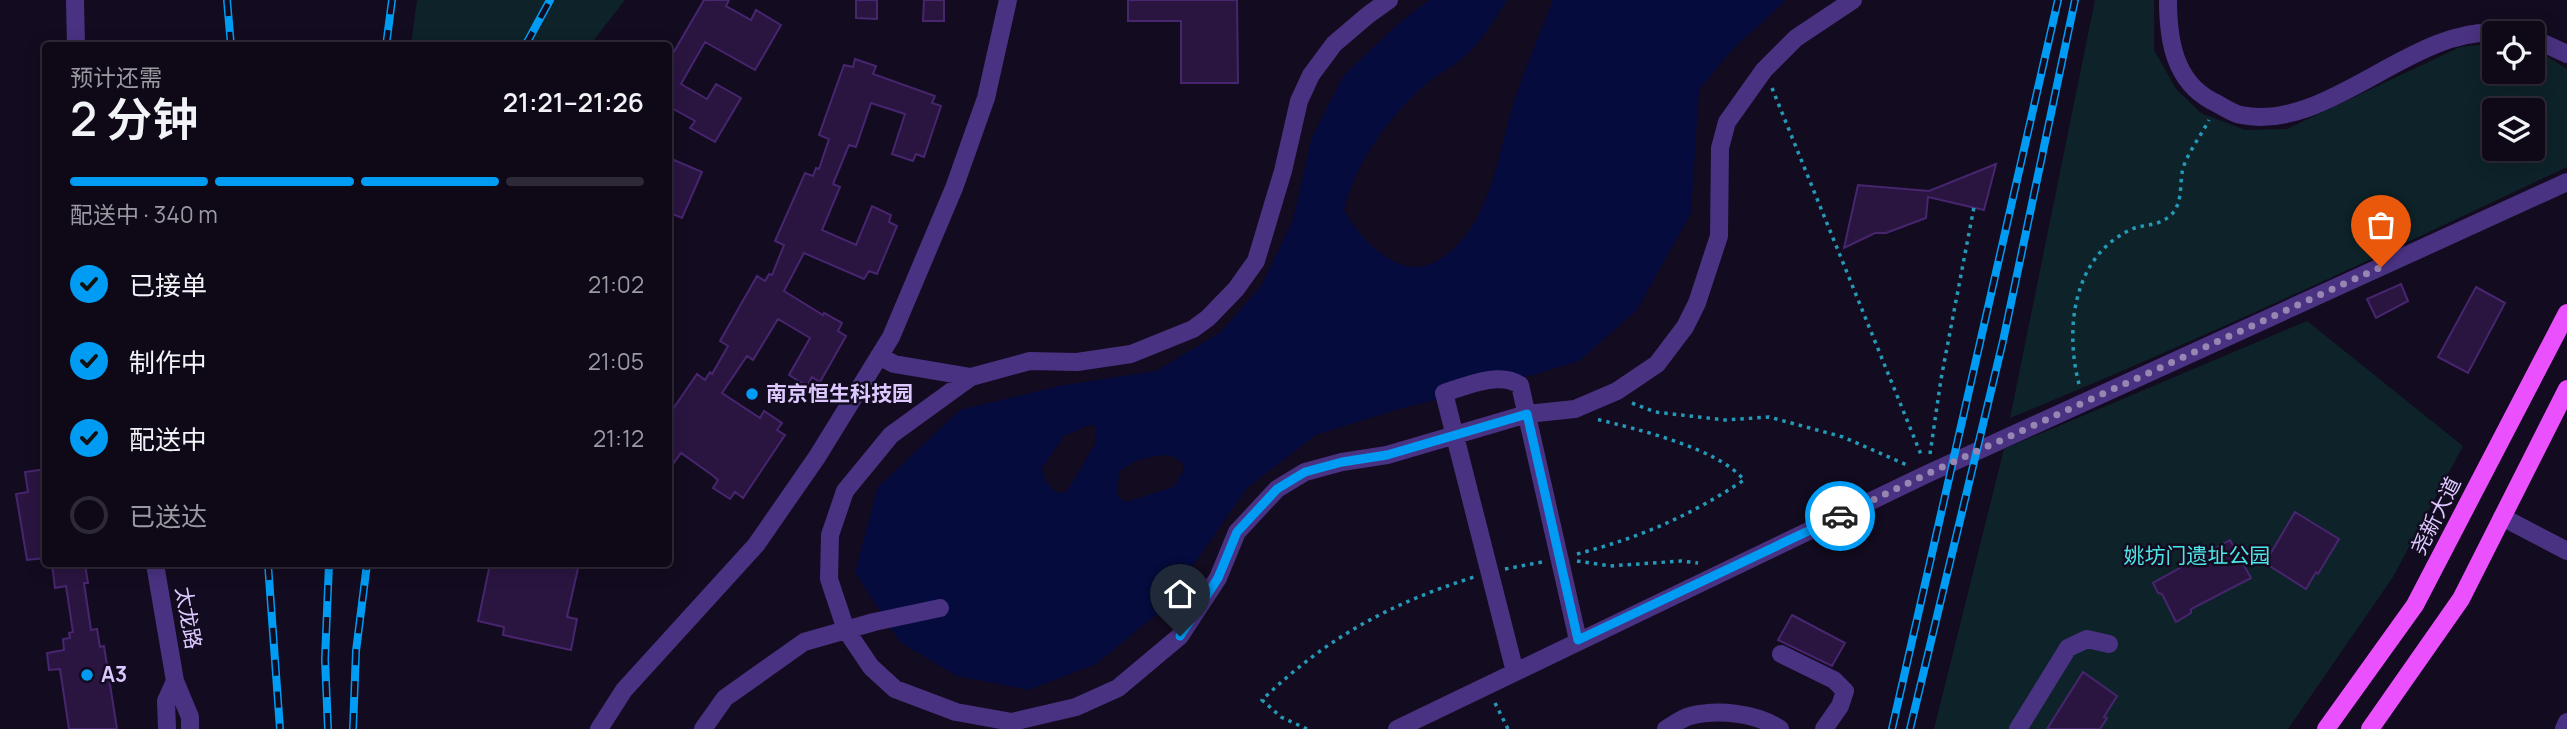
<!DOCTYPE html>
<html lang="zh">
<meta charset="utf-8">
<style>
body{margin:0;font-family:Manrope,"Noto Sans SC",sans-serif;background:#171120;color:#f1f3f6;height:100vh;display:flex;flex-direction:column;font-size:26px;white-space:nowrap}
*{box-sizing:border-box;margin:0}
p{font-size:23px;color:#9b9aa1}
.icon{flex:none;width:38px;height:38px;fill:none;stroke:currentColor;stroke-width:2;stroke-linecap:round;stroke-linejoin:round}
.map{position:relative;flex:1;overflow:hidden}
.sheet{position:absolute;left:42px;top:42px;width:630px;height:525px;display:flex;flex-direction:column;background:#0e0817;border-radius:7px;box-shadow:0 4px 18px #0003,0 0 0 2px #2e2936}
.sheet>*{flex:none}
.tools{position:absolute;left:2482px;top:21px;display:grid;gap:14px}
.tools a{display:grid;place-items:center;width:63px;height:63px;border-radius:7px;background:#0e0817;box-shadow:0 4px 18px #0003,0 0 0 2px #2e2936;font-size:35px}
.pin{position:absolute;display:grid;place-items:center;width:60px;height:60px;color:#fff;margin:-72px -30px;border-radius:50% 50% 50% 0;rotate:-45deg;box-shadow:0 0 7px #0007}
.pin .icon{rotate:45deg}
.courier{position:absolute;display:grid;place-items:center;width:70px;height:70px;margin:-35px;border:5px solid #009cf4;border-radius:50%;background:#fff;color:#222;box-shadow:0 2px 9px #0007}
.headline em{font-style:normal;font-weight:600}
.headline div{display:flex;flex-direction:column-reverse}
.headline{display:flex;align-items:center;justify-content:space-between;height:119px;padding:0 28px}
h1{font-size:46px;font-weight:600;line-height:52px}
.bar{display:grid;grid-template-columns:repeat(4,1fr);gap:10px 7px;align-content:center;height:84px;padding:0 28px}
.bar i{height:9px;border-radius:5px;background:#2e2936}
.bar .selected{background:#009cf4}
.bar p{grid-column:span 4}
ol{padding:0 28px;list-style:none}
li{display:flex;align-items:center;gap:21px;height:77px}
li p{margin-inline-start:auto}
li .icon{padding:7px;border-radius:50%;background:#009cf4;color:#111;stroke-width:4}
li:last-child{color:#9b9aa1}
li i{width:38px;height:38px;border:4px solid #2e2936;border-radius:50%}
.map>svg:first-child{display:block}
.green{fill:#0d2329;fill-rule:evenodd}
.water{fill:#050b3d;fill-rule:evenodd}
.building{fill:#2a1541;stroke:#47256f;stroke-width:2}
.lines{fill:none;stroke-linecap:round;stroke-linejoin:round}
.path{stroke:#249ab8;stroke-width:3.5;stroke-dasharray:3.5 5;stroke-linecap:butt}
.minor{stroke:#4a3282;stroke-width:18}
.major{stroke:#eb50ff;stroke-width:18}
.rail-casing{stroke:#009cf4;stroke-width:8}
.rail{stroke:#130b1f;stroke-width:5;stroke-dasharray:16;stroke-linecap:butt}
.done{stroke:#9686b1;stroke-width:7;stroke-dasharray:0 12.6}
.route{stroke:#009cf4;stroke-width:9}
.poi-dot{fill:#009cf4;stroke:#130b1f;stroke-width:2.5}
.labels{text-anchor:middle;stroke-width:5;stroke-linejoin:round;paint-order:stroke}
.poi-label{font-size:21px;font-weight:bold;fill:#ddc9ff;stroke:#130b1f;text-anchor:start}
.street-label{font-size:21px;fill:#ddc9ff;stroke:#130b1f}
.park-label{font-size:21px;fill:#4ce6e7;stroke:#130b1f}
</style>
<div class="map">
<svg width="2567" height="729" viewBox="0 0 2567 729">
<rect width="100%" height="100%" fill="#130b1f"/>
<path class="green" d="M417 0H625L590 45H411Z
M2095 0H2154V50L2176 89 2201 113 2245 130 2287 129 2460 47 2494 43V72H2532V50L2545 55 2567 69V167C2383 254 2198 341 2010 418ZM2494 110H2532V149H2494Z
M2307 321 2463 446 2393 577 2288 729H1934L2004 449Z"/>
<path class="water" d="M1429 0H1507C1495 20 1482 40 1465 56 1452 68 1434 76 1421 88 1388 119 1354 165 1344 210 1359 235 1372 251 1400 264 1414 270 1427 267 1440 259 1492 226 1497 153 1515 99 1526 66 1540 33 1553 0H1786L1731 51 1699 90 1691 213 1637 310 1579 361 1509 382 1399 409 1316 435 1247 488 1162 610 1096 664 1029 690 957 676 900 642 855 572 878 487 960 410 1059 386 1156 371 1221 332 1261 286 1293 220 1312 137 1344 75 1399 23ZM1089 425 1096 427 1095 444 1067 491 1059 493C1048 487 1044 480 1042 468L1064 436ZM1169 455 1182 462 1184 471 1173 487 1126 502 1117 496 1119 472C1134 459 1150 456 1169 455Z"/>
<path class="building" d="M704 0H729L726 6 751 20 756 10 781 25 755 70 705 42 681 84 707 99 716 84 741 98 715 142 690 128 695 121 668 106V62Z
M856 0H877V19L856 18Z
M924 0H944V21H923Z
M1128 0H1237L1238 83H1181V21H1128Z
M855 59 876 66 873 74 935 96 932 103 941 106 924 157 916 154 913 161 892 154 905 114 871 103 856 147 849 145 833 184 840 187 822 230 856 245 872 206 891 215 889 222 897 226 877 274 869 271 864 279 804 253 784 291 823 315 824 313 842 323 838 331 846 336 820 382 812 377 807 386 789 375 810 338 778 319 753 360 747 356 722 393 760 418 764 411 782 423 777 430 785 435 743 498 735 492 730 499 713 488 718 480 712 475 681 453 668 471V416L697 374 705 380 710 372 712 374 728 346 720 341 757 276 765 281 769 274 772 275 784 245 775 241 805 173 813 176 816 168 819 169 829 139 819 135 844 65 853 67Z
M674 160 702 172 682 218 668 212V173Z
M1996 164 1984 210 1928 197 1926 218 1886 233H1875L1844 248 1858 185 1929 191Z
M2401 284 2408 301 2376 318 2367 299Z
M2476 287 2505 303 2468 373 2438 357Z
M46 469V558L27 560 16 494 28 492 25 472Z
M2295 512 2339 539 2318 574 2316 572 2306 589 2265 563Z
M2230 540 2251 578 2191 609V613L2176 622 2162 594 2158 593 2153 583Z
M52 564H85L88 583H84L91 630 97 629 100 647 104 646 117 729H69L60 669 49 670 47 653 64 650 63 639 70 638 69 633 73 632 66 586 55 588Z
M490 564H579L567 617 577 619 571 650 503 635 504 627 478 621Z
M1792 615 1845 643 1832 666 1778 640Z
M2083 672 2117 696 2104 717 2107 718 2100 729H2047Z"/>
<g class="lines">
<path class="path" d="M1772 88 1922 457
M2079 384C2065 331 2072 259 2128 231 2142 223 2158 228 2172 214 2182 203 2180 186 2182 173 2184 158 2202 134 2209 120
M1632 403 1655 412 1725 420 1769 417 1843 437 1907 465
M1930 454 1941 379 1974 207
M1577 554C1641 537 1688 517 1744 480 1718 448 1636 429 1596 419
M1577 561 1610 566 1681 561 1698 563
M1505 569 1542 562
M1495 703 1508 729
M1307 729 1281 717 1262 700C1326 638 1389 604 1474 577"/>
<path class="minor" d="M75 0 76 46
M1389 0 1368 15 1334 44 1311 75 1299 101 1283 171 1256 261 1236 289 1208 318 1193 329 1131 354 1077 362 1030 361 971 377 891 435 845 491 830 535 829 579 846 630 871 667 895 689 956 712 1012 722 1076 707 1118 688 1180 636 1218 578 1237 532 1277 489 1305 472 1342 462 1387 455 1527 414 1575 409 1617 391 1657 364 1685 327 1697 303 1719 236 1720 148 1727 122 1764 70 1796 38 1853 0
M2168 0C2168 39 2174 81 2212 101 2221 105 2231 113 2241 115 2327 133 2413 25 2499 33
M2532 38 2567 54
M879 356 894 364 971 377
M2502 517 2567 551
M155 564 175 681 190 717V729
M1781 654 1834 680 1845 691 1840 706 1824 729
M1515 672 1444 393C1466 386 1499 371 1520 385L1578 640
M167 729 166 701 175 681
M599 729 624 690 756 545 817 457 891 337 954 188 986 98 1008 0
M703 729 725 698 804 642 874 622 940 608
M1397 729 1927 474 2567 182
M1666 729C1673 725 1682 718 1690 716 1718 709 1757 713 1780 729
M2018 729 2068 648 2087 639 2109 644
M2564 729 2567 722"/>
<path class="major" d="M2326 729 2415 605 2567 313
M2370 729 2461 599 2567 389"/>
<g class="rail-casing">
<path id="rail" d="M227 0 231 46
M386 46 392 0
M525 46 550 0
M268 564 280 729
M328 729 325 659 329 564
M353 729 356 651 367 564
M1892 729 2058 0
M1910 729 2003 341 2075 0"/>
</g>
<use href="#rail" class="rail"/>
</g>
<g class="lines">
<path class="done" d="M1840 516 1927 474 2381 267"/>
<path class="route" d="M1180 636 1218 578 1237 532 1277 489 1305 472 1342 462 1387 455 1527 414 1578 640 1840 516"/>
</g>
<g class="poi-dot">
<circle cx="752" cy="394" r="7"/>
<circle cx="87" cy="675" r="7"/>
</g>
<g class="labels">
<g class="poi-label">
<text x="766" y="401">南京恒生科技园</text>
<text x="101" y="682">A3</text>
</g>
<g class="street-label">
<text transform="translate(2436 516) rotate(-63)" y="7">尧新大道</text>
<text transform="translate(188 618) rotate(80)" y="7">太龙路</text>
</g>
<g class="park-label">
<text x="2197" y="563">姚坊门遗址公园</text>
</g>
</g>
</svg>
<div class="tools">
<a><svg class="icon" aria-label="locate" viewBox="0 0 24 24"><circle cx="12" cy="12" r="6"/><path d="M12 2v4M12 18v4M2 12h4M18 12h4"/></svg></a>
<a><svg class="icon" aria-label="layers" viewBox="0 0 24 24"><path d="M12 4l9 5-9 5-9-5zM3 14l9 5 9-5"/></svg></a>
</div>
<div class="pin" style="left:2381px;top:267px;background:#ea580c"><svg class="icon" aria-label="bag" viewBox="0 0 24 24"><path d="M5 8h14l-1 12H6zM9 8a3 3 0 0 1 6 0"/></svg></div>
<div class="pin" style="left:1180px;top:636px;background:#1f2937"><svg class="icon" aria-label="home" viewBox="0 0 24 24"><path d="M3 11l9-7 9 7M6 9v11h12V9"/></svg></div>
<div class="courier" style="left:1840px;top:516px"><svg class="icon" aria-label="car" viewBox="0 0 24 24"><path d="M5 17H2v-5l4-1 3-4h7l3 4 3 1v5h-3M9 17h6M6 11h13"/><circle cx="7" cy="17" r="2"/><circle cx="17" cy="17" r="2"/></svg></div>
<section class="sheet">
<div class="headline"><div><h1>2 分钟</h1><p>预计还需</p></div><em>21:21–21:26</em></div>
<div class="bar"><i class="selected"></i><i class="selected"></i><i class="selected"></i><i></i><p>配送中 · 340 m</p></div>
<ol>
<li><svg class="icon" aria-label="check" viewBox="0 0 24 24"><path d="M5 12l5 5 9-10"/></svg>已接单<p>21:02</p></li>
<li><svg class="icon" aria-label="check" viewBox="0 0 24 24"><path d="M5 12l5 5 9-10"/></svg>制作中<p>21:05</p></li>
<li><svg class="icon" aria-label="check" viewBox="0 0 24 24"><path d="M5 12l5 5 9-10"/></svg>配送中<p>21:12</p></li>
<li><i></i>已送达</li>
</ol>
</section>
</div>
